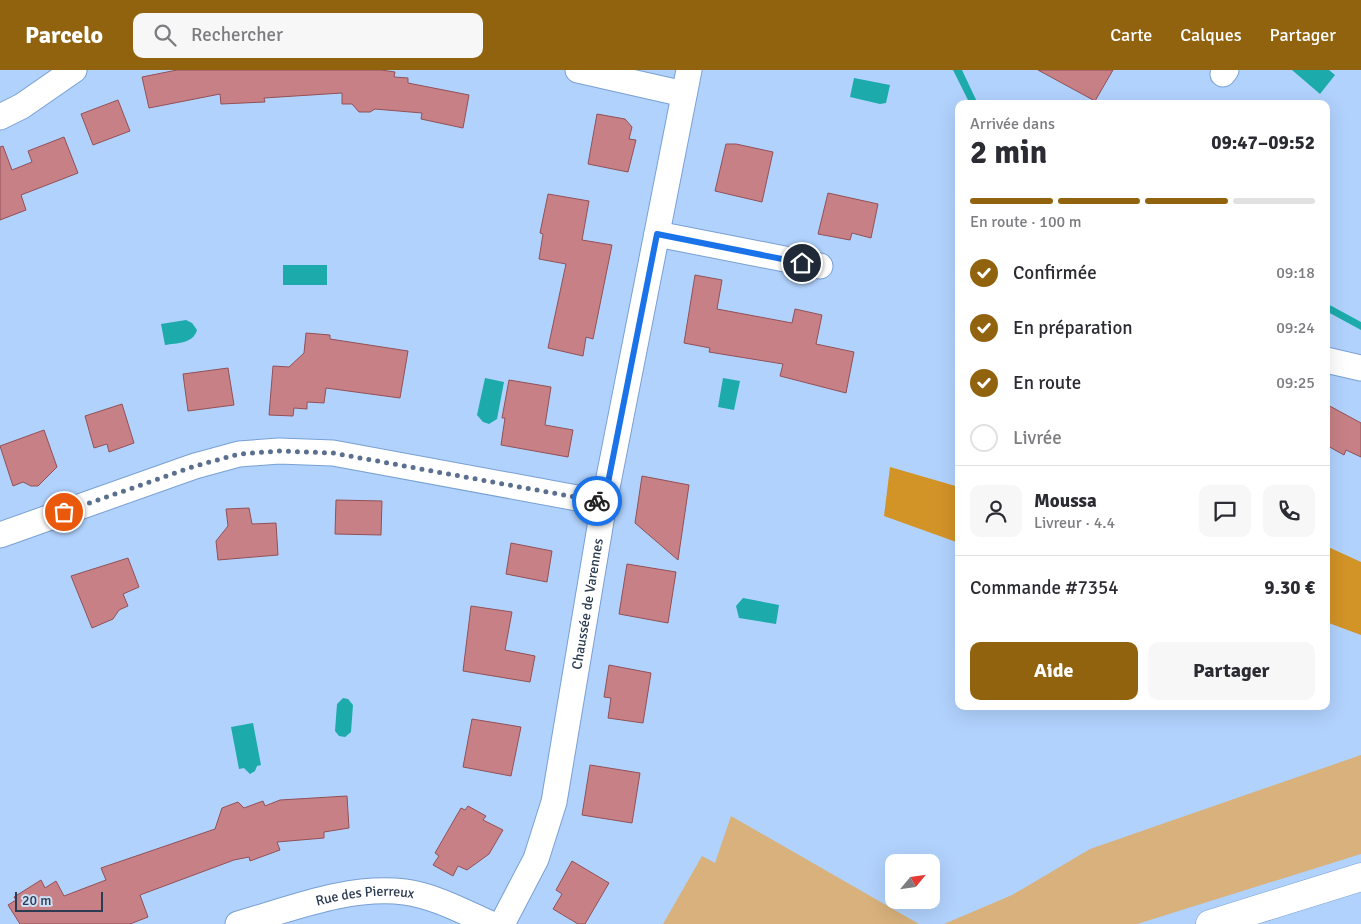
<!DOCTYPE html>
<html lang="fr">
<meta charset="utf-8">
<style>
body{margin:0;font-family:Signika,sans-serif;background:#f7f7f7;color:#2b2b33;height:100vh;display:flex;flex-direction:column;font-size:19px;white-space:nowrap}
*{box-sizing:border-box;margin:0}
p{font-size:16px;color:#7c7c81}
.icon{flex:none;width:28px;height:28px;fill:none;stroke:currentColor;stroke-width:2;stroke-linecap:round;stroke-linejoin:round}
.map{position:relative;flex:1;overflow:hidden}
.sheet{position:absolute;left:955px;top:30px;width:375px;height:610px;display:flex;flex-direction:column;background:#fff;border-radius:10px;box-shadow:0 5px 20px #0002}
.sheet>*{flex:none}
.needle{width:32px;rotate:61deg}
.tools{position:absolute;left:885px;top:784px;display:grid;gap:10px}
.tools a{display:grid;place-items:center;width:55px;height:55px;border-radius:10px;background:#fff;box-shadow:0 5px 20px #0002;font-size:25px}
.scale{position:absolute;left:15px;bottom:12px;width:88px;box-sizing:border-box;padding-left:5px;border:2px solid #2b3c52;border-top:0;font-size:14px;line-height:18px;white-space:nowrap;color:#2b3c52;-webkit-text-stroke:4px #cddef4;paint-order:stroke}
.pin{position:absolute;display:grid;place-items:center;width:42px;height:42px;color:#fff;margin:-21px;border:2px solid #fff;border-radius:50%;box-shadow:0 1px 5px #0007}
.courier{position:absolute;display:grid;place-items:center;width:50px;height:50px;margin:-25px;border:4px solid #1a73e8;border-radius:50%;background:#fff;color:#222;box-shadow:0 1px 6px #0007}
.summary em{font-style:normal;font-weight:700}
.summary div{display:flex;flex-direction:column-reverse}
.summary{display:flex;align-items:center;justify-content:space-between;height:85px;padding:0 15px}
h1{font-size:32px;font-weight:700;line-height:38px}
.bar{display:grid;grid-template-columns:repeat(4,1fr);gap:8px 5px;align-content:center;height:60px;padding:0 15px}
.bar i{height:6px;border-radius:4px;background:#e1e1e2}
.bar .on{background:#92630f}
.bar p{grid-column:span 4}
.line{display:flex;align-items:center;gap:12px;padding:0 15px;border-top:1px solid #e1e1e2}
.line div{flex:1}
.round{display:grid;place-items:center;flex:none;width:52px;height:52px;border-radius:10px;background:#f7f7f7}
ol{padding:0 15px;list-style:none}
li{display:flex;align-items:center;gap:15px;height:55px}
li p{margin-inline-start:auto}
li .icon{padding:5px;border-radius:50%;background:#92630f;color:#fff;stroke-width:4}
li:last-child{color:#7c7c81}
li i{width:28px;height:28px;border:2px solid #e1e1e2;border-radius:50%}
.cta{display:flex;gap:10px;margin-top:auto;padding:10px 15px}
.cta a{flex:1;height:58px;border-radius:10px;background:#92630f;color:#fff;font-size:20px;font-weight:700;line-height:58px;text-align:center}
.cta a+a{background:#f7f7f7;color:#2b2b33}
header{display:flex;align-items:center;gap:30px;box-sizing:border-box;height:70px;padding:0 25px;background:#92630f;color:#fff}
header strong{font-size:24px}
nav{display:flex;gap:28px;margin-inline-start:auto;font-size:18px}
.search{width:350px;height:45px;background:#f7f7f7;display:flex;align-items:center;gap:12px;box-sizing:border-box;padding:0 18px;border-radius:10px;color:#7c7c81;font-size:19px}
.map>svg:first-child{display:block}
.green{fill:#d8b17c}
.forest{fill:#d29327}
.water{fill:#1cabaa}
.building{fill:#c78186;stroke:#925056}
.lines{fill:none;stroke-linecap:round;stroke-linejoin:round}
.minor-casing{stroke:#78a0d3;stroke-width:27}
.tertiary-casing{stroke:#78a0d3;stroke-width:29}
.minor{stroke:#fff;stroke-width:25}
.tertiary{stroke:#fff;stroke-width:28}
.done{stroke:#5a708e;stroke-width:5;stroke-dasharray:0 9}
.route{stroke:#1a73e8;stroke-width:6}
.labels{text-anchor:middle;stroke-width:5;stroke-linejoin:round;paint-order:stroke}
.street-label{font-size:14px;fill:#2b3c52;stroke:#cddef4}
</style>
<header>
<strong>Parcelo</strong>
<div class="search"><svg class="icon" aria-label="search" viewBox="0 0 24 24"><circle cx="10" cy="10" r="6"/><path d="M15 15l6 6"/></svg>Rechercher</div>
<nav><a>Carte</a><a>Calques</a><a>Partager</a></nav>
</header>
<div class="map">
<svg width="1361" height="854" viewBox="0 0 1361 854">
<rect width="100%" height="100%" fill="#b1d2fd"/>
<path class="green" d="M1361 685V784L1137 854H944L1012 825 1090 779Z
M731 746 919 854H663L702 786 715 793Z"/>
<path class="forest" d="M890 397 959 417V473L884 446Z
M1326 476 1361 492V565L1326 552Z"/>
<path class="water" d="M953 0H962L978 34H970Z
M1292 0H1329L1335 5 1320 24Z
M854 8 890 15 886 33 880 34 850 27Z
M283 195H327V215H283Z
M1326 233 1361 252V260L1326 241Z
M186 250 192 253 197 260C193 274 177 273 165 275L161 254Z
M485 308 504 312 497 349 489 354 483 352 477 345Z
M723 308 740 311 734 340 718 337Z
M743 528 779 535 776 554 739 548 736 536Z
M343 628 348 629 353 635 351 662 345 667 339 666 335 661 337 634Z
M253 653 261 695 257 696 255 701 250 704 244 698 239 699 231 657Z"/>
<path class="building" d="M177 0H381L395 2 394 7 408 8V13L469 25 463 58 421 49 422 43 375 39 370 42H359L352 34H342V23L264 28 265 32 221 34 220 24 149 38 142 7Z
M1038 0H1113L1095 31Z
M118 30 130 61 93 75 81 44Z
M597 44 625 49 632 57 629 69 636 70 628 102 588 94Z
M64 67 78 103 21 125 26 140 0 150V77L3 76 12 100 32 92 28 81Z
M726 74H736L773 82 762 132 715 121Z
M828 123 878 134 871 168 852 163 850 170 818 164Z
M548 124 589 131 582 170 612 175 593 269 586 267 583 286 548 278 566 194 539 189 543 164 540 163Z
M695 205 722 210 717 239 792 253 795 239 822 245 816 274 854 282 846 323 780 306 783 294 709 282 710 278 684 273Z
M306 263 330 265V269L408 281 400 328 326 318 324 333 307 332V339L294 338 293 346 269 345 273 296 289 297 304 283Z
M228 298 234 335 188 341 183 304Z
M509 310 551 317 545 355 573 360 568 387 501 375 505 348H502Z
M122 334 134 373 109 382 107 374 94 378 85 346Z
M1326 334 1361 353V387L1346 380 1344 385 1326 375Z
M44 360 57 397 38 416H31L23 412 13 416 0 376Z
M642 406 689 415 678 490 635 453Z
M336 430 382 431 381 465 335 464Z
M249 438 252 454 276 453 278 485 218 490 216 471 228 456 226 439Z
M511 473 552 481 547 512 506 504Z
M128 488 139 517 123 524 128 536 119 540 113 549 92 558 71 506Z
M627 494 676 502 668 553 619 544Z
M471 536 512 542 505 580 535 586 530 612 463 601Z
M609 595 651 603 643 653 608 648 611 628 604 627Z
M472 649 521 657 511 706 463 697Z
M590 695 640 703 632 753 582 745Z
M347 726 349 758 324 762V768L277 772 280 780 250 791 249 787 234 790 140 825 148 847 130 854H20L8 835 16 830 14 827 41 810 45 818 56 811 64 826 106 810 101 798 215 759 222 738 238 732 244 738 263 731 265 736 280 730Z
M468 736 486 746 483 750 503 760 489 784 467 800 458 796 453 806 433 795 439 786 435 783 461 738 465 740Z
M572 791 609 813 585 854H578L553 839 562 824 556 820Z"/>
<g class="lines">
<g class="minor-casing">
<g id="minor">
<path d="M578 0 684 24"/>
<path d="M1223 4 1226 0"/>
<path d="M0 47 22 36 74 0"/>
<path d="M657 164 820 196"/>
<path d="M1326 290 1361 298"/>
<path d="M0 465 195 396 239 384 279 381 333 383 604 433"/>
<path id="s1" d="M238 854C291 839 349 815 405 822 435 826 464 842 491 854"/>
<path id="s2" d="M502 854 536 789 554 732 604 433 689 0"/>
</g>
</g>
<g class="tertiary-casing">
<path id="tertiary" d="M1210 854 1361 807"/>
</g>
<use href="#minor" class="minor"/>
<use href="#tertiary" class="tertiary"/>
</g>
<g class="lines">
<path class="done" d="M64 442 195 396 239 384 279 381 333 383 597 431"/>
<path class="route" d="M597 431 604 433 657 164 802 193"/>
</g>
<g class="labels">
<g class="street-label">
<text dy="5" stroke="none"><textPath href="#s2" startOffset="334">Chaussée de Varennes</textPath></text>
<text dy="5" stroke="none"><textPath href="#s1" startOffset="131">Rue des Pierreux</textPath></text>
</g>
</g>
</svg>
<div class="tools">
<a><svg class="needle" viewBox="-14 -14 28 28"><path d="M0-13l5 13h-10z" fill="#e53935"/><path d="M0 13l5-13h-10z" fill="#7c7c81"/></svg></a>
</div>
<div class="scale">20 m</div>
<div class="pin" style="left:64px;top:442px;background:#ea580c"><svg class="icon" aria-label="bag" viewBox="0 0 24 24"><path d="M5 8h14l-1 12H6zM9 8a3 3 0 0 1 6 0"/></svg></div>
<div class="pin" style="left:802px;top:193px;background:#1f2937"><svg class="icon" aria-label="home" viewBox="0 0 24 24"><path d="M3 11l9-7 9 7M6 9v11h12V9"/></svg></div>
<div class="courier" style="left:597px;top:431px"><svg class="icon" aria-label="bike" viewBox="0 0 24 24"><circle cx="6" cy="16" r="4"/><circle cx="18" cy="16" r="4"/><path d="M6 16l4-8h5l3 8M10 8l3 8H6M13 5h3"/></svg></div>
<section class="sheet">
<div class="summary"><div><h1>2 min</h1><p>Arrivée dans</p></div><em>09:47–09:52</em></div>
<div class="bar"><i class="on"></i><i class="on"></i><i class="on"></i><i></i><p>En route · 100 m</p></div>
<ol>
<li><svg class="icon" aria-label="check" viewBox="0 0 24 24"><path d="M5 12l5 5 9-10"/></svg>Confirmée<p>09:18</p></li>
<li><svg class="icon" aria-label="check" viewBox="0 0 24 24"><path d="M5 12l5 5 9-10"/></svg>En préparation<p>09:24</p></li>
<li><svg class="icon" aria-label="check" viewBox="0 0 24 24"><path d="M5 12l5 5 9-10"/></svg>En route<p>09:25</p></li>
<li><i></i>Livrée</li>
</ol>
<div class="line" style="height:90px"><a class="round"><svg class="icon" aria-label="person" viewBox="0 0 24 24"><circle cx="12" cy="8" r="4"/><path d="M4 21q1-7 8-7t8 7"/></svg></a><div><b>Moussa</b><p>Livreur · 4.4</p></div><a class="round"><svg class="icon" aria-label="chat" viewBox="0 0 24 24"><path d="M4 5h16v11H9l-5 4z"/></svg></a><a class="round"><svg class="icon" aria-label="phone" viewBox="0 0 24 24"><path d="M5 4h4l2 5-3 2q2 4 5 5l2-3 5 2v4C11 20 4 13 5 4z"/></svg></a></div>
<div class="line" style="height:65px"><div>Commande #7354</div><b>9.30 €</b></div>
<div class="cta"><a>Aide</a><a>Partager</a></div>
</section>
</div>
